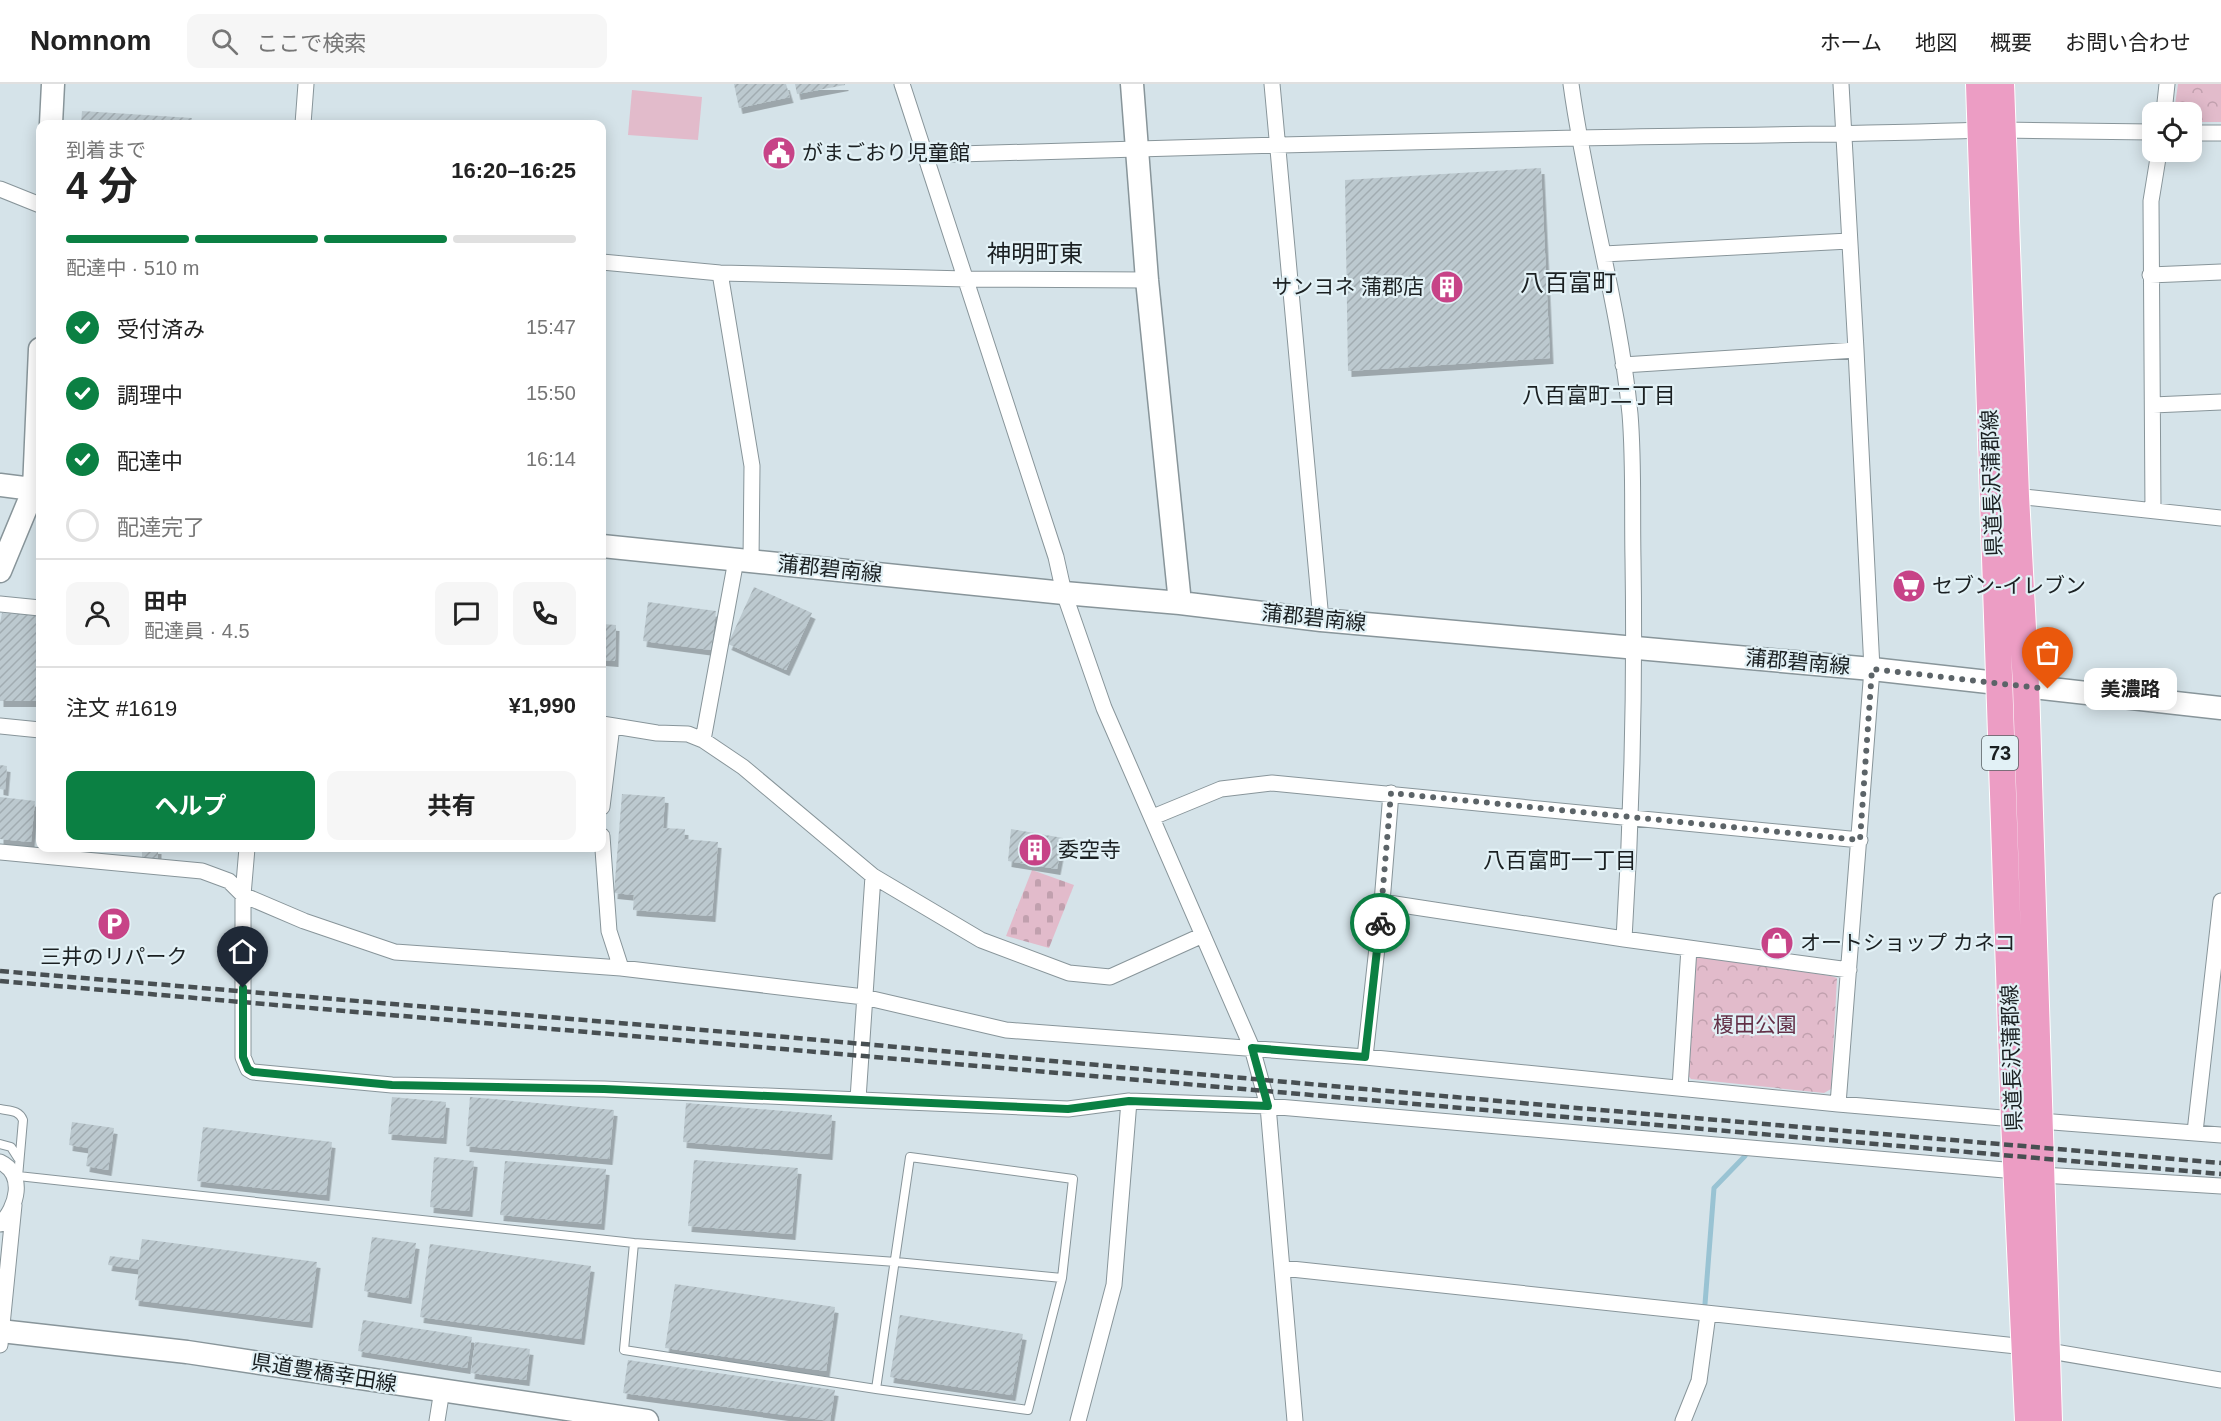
<!DOCTYPE html>
<html lang="ja">
<meta charset="utf-8">
<style>
body{margin:0;font-family:Helvetica,"Noto Sans JP",sans-serif;background:#f6f6f6;color:#222;height:100vh;display:flex;flex-direction:column;font-size:22px;white-space:nowrap}
*{box-sizing:border-box;margin:0}
p{font-size:20px;color:#767676}
.icon{flex:none;width:33px;height:33px;fill:none;stroke:currentColor;stroke-width:2;stroke-linecap:round;stroke-linejoin:round}
.map{position:relative;flex:1;overflow:hidden}
.side{position:absolute;left:36px;top:36px;width:570px;height:732px;display:flex;flex-direction:column;background:#fff;border-radius:12px;box-shadow:0 3px 15px #0003}
.side>*{flex:none}
.tools{position:absolute;left:2142px;top:18px;display:grid;gap:12px}
.tools a{display:grid;place-items:center;width:60px;height:60px;border-radius:12px;background:#fff;box-shadow:0 3px 15px #0003;font-size:30px}
.pin{position:absolute;display:grid;place-items:center;width:51px;height:51px;color:#fff;margin:-62px -26px;border-radius:50% 50% 50% 0;rotate:-45deg;box-shadow:0 0 6px #0007}
.pin .icon{rotate:45deg}
.courier{position:absolute;display:grid;place-items:center;width:60px;height:60px;margin:-30px;border:4px solid #0b8043;border-radius:50%;background:#fff;color:#222;box-shadow:0 2px 8px #0007}
.bubble{position:absolute;height:42px;border-radius:12px;background:#fff;box-shadow:0 3px 15px #0003;font-size:20px;font-weight:700;line-height:42px;text-align:center}
.summary em{font-style:normal;font-weight:700}
.summary div{display:flex;flex-direction:column-reverse}
.summary{display:flex;align-items:center;justify-content:space-between;height:102px;padding:0 30px}
h1{font-size:39px;font-weight:700;line-height:45px}
.bar{display:grid;grid-template-columns:repeat(4,1fr);gap:9px 6px;align-content:center;height:72px;padding:0 30px}
.bar i{height:8px;border-radius:4px;background:#e0e0e0}
.bar .active{background:#0b8043}
.bar p{grid-column:span 4}
.line{display:flex;align-items:center;gap:15px;padding:0 30px;border-top:2px solid #e0e0e0}
.line div{flex:1}
.round{display:grid;place-items:center;flex:none;width:63px;height:63px;border-radius:12px;background:#f6f6f6}
ol{padding:0 30px;list-style:none}
li{display:flex;align-items:center;gap:18px;height:66px}
li p{margin-inline-start:auto}
li .icon{padding:6px;border-radius:50%;background:#0b8043;color:#fff;stroke-width:4}
li:last-child{color:#767676}
li i{width:33px;height:33px;border:3px solid #e0e0e0;border-radius:50%}
.primary-button{display:flex;gap:12px;margin-top:auto;padding:12px 30px}
.primary-button a{flex:1;height:69px;border-radius:12px;background:#0b8043;color:#fff;font-size:24px;font-weight:700;line-height:69px;text-align:center}
.primary-button a+a{background:#f6f6f6;color:#222}
header{display:flex;align-items:center;gap:36px;box-sizing:border-box;height:84px;padding:0 30px;background:#fff;border-bottom:2px solid #e0e0e0}
header strong{font-size:28px}
nav{display:flex;gap:33px;margin-inline-start:auto;font-size:21px}
.search{width:420px;height:54px;background:#f6f6f6;display:flex;align-items:center;gap:15px;box-sizing:border-box;padding:0 21px;border-radius:12px;color:#767676;font-size:22px}
.map>svg:first-child{display:block}
.cemetery{fill:url(#cemetery-stones)}
.park{fill:url(#park-crowns)}
.pitch{fill:#e2bbcb}
.lines{fill:none;stroke-linecap:round;stroke-linejoin:round}
.stream{stroke:#99c3d3;stroke-width:5}
.building{fill:url(#building-hatch);filter:url(#shadow)}
.lane-casing{stroke:#88959a;stroke-width:10}
.street-casing{stroke:#88959a;stroke-width:17}
.secondary-casing{stroke:#88959a;stroke-width:25}
.primary-casing{stroke:#fff;stroke-width:28}
.lane{stroke:#fff;stroke-width:8}
.street{stroke:#fff;stroke-width:15}
.secondary{stroke:#fff;stroke-width:22}
.primary{stroke:#ec9dc4;stroke-width:26}
.rail{stroke:#484f52;stroke-width:4.5;stroke-dasharray:9 4.5;stroke-linecap:butt}
.done{stroke:#5c6468;stroke-width:6;stroke-dasharray:0 10.8}
.route{stroke:#0b8043;stroke-width:8}
.labels{text-anchor:middle;stroke-width:4.5;stroke-linejoin:round;paint-order:stroke}
.shield{fill:#e2f1f6;stroke:#575f62;stroke-width:1.5}
.shield-label{font-size:20px;font-weight:bold;fill:#1b2022}
.poi-label{font-size:21px;fill:#1b2022;stroke:#e2f1f6;text-anchor:start}
.street-label{font-size:21px;fill:#1b2022;stroke:#e2f1f6}
.park-label{font-size:21px;fill:#633047;stroke:#e2f1f6}
.neighbourhood-label{font-size:22px;fill:#1b2022;stroke:#e2f1f6}
.quarter-label{font-size:24px;fill:#1b2022;stroke:#e2f1f6}
</style>
<header>
<strong>Nomnom</strong>
<div class="search"><svg class="icon" aria-label="search" viewBox="0 0 24 24"><circle cx="10" cy="10" r="6"/><path d="M15 15l6 6"/></svg>ここで検索</div>
<nav><a>ホーム</a><a>地図</a><a>概要</a><a>お問い合わせ</a></nav>
</header>
<div class="map">
<svg width="2221" height="1337" viewBox="0 0 2221 1337">
<defs>
<pattern id="cemetery-stones" width="16" height="16" patternUnits="userSpaceOnUse" patternTransform="scale(1.5)"><rect width="16" height="16" fill="#e2bbcb"/><path d="M2 7V4a2 2 0 0 1 4 0v3zM10 15v-3a2 2 0 0 1 4 0v3z" fill="#c1a0ae"/></pattern>
<pattern id="park-crowns" width="20" height="18" patternUnits="userSpaceOnUse" patternTransform="scale(1.5)"><rect width="20" height="18" fill="#e2bbcb"/><path d="M2 6a3 3 0 1 1 6 0M12 15a3 3 0 1 1 6 0" fill="none" stroke="#c1a0ae"/></pattern>
<pattern id="building-hatch" width="6" height="6" patternUnits="userSpaceOnUse" patternTransform="scale(1.5)"><rect width="6" height="6" fill="#bcc9cf"/><path d="M-1 1l2-2M0 6l6-6M5 7l2-2" fill="none" stroke="#a1acb1"/></pattern>
<filter id="shadow"><feDropShadow dx="3.5" dy="6" stdDeviation="0" flood-color="#0004"/></filter>
</defs>
<rect width="100%" height="100%" fill="#d5e3e9"/>
<path class="cemetery" d="M1032 786 1074 801 1049 864 1006 852Z"/>
<path class="park" d="M2178 0H2221V38H2192V28H2174Z
M1698 872 1831 892 1837 894 1831 1005 1824 1009 1691 995 1685 988 1692 876Z"/>
<path class="pitch" d="M632 6 702 13 698 56 628 51Z"/>
<g class="lines">
<path class="stream" d="M1705 1220 1714 1104 1745 1072"/>
</g>
<path class="building" d="M734 0H786L790 13 739 24Z
M795 0H845V1L797 10Z
M82 27 192 34 191 40H81Z
M1541 84 1550 274 1348 287 1345 96Z
M754 503 812 529 786 586 728 560Z
M648 518 716 527 711 566 643 557Z
M2 529 40 531V617H0V539Z
M602 540 616 541 615 577 602 576Z
M0 681 7 682 5 706 0 705Z
M622 710 665 713 663 744 685 745 684 755 718 758 712 832 633 826 634 811 614 809Z
M0 713 35 717 31 758 0 755Z
M1011 745 1063 754 1057 785 1008 777Z
M142 764H158V777H142Z
M392 1013 446 1018 443 1054 388 1050Z
M470 1013 614 1026 609 1075 466 1062Z
M686 1019 832 1031 829 1070 683 1058Z
M72 1038 114 1044 108 1086 86 1082 89 1064 69 1061Z
M203 1043 332 1058 326 1111 197 1097Z
M434 1073 474 1077 469 1127 430 1123Z
M694 1076 798 1084 792 1150 688 1142Z
M505 1077 606 1085 601 1140 500 1131Z
M372 1153 416 1159 408 1214 364 1207Z
M142 1155 317 1178 309 1238 135 1216 139 1185 108 1181 110 1172 139 1176Z
M430 1160 591 1182 581 1255 420 1233Z
M675 1200 835 1223 826 1287 665 1264Z
M900 1231 1023 1250 1012 1311 890 1293Z
M363 1236 472 1253 467 1284 358 1267Z
M475 1258 530 1265 526 1296 471 1289Z
M628 1276 835 1306 830 1337 623 1309Z"/>
<g class="lines">
<g class="lane-casing">
<path id="lane" d="M0 1025C10 1027 19 1026 23 1036L18 1093
M0 1060 11 1063 18 1074
M18 1092 634 1159 896 1178 1062 1194 1028 1326 876 1305 624 1266 634 1159
M876 1305 910 1073 1073 1095 1062 1194"/>
</g>
<g class="street-casing">
<path id="street" d="M902 0 1056 473 1064 509 1104 624 1252 964 1268 1022 1295 1337
M1272 0 1321 536
M1571 0C1586 111 1619 218 1630 330 1634 378 1632 427 1633 475 1635 602 1632 729 1624 855
M2164 28 2167 0
M303 40 306 0
M2002 46 2152 48
M2192 49H2221
M925 71C1142 64 1360 59 1577 54 1712 51 1846 51 1981 46
M0 105 40 121
M1604 170 1849 157
M602 178 720 189 967 195 1147 196
M720 189 752 382 751 477
M2150 191 2221 188
M1623 281 1856 266
M2153 321 2221 318
M2016 412 2221 434
M2153 427 2151 117 2159 68
M0 520 40 524
M602 640 657 649 688 650 703 656 743 683 873 792 981 856 1069 889 1110 893 1203 851
M0 642 40 646
M703 656 736 476
M602 723 612 642
M1153 733 1221 705 1272 699 1860 756
M602 752 609 847 621 884
M247 764 243 811V973L248 985 253 988 392 1001 604 1005 1068 1025 1129 1017 1268 1022 2016 1087
M0 768 202 787 229 797 243 811 304 837 395 868 621 884 864 913 1006 946 1365 973 1838 1020 2014 1035
M1382 818 1624 855 1849 886
M1365 973 1382 818 1391 709
M1680 1004 1689 864
M858 1015 873 792
M1838 1020 1872 585 1856 266 1841 0
M2040 1037 2221 1051
M2195 1048 2221 817
M0 1078C26 1090 17 1124 0 1140
M2042 1091 2221 1102
M1282 1184 2026 1263 2221 1296
M0 1261 14 1121
M437 1337 442 1306
M1078 1337 1114 1201 1129 1017
M1683 1337 1699 1297 1708 1230"/>
</g>
<g class="secondary-casing">
<path id="secondary" d="M1132 0 1147 196 1180 519
M51 40 53 0
M0 401 40 406
M602 462 1064 509 1180 519 1321 536 1872 585 2221 624
M0 487 34 405 40 265
M0 1247 187 1268 647 1337"/>
</g>
<g class="primary-casing">
<path id="primary" d="M1979 0 2014 1035 2028 1337
M2001 0 2016 412 2026 602 2049 1337"/>
</g>
<use href="#lane" class="lane"/>
<use href="#street" class="street"/>
<use href="#secondary" class="secondary"/>
<use href="#primary" class="primary"/>
<path class="rail" d="M0 887 774 952 1566 1023 2221 1079
M0 897 2221 1090"/>
</g>
<g class="lines">
<path class="done" d="M1380 839 1391 709 1860 756 1872 585 2048 605"/>
<path class="route" d="M243 904V973L248 985 253 988 392 1001 604 1005 1068 1025 1129 1017 1268 1022 1252 964 1365 973 1380 839"/>
</g>
<defs>
<g id="civic-disc" transform="scale(1.725)"><circle r="9.5" fill="#c74387" stroke="#e2f1f6"/><path d="M-.6-6.5H3V-4.5H.6V-3L4-1V1h2V6H-6V1h2V-1L-.6-3ZM-1.2 2.5V6h2.4V2.5Z" fill="#fff"/></g>
<g id="building-disc" transform="scale(1.725)"><circle r="9.5" fill="#c74387" stroke="#e2f1f6"/><path d="M-4-6H4V6H1V3H-1V6H-4ZM-2.5-4.3h1.7v1.8h-1.7ZM.8-4.3h1.7v1.8H.8ZM-2.5-1h1.7V.8h-1.7ZM.8-1h1.7V.8H.8Z" fill="#fff"/></g>
<g id="supermarket-disc" transform="scale(1.725)"><circle r="9.5" fill="#c74387" stroke="#e2f1f6"/><path d="M-6-5.5h2.5l.6 2H6L4.5 2H-2.5L-4.4-4H-6ZM-1.5 3.2a1.3 1.3 0 1 0 .1 0ZM3 3.2a1.3 1.3 0 1 0 .1 0Z" fill="#fff"/></g>
<g id="parking-disc" transform="scale(1.725)"><circle r="9.5" fill="#c74387" stroke="#e2f1f6"/><path d="M-3.5-5.5H1a3.5 3.5 0 0 1 0 7H-1V5.5H-3.5ZM-1-3.4V-.6H.8a1.4 1.4 0 0 0 0-2.8Z" fill="#fff"/></g>
<g id="shop-disc" transform="scale(1.725)"><circle r="9.5" fill="#c74387" stroke="#e2f1f6"/><path d="M-5-2.5h2.3a2.7 3.5 0 0 1 5.4 0H5L5.5 6h-11ZM-1.5-2.5h3a1.5 2.3 0 0 0-3 0Z" fill="#fff"/></g>
</defs>
<g fill-rule="evenodd">
<use href="#civic-disc" x="779" y="69"/>
<use href="#building-disc" x="1447" y="203"/>
<use href="#supermarket-disc" x="1909" y="502"/>
<use href="#building-disc" x="1035" y="766"/>
<use href="#parking-disc" x="114" y="840"/>
<use href="#shop-disc" x="1777" y="859"/>
</g>
<g class="labels">
<rect class="shield" x="1982" y="652" width="36" height="34" rx="4.5"/>
<g class="shield-label">
<text x="2000" y="676">73</text>
</g>
<g class="poi-label">
<text x="802" y="76">がまごおり児童館</text>
<text x="1424" y="210" text-anchor="end">サンヨネ 蒲郡店</text>
<text x="1932" y="509">セブン-イレブン</text>
<text x="1058" y="773">委空寺</text>
<text x="1800" y="866">オートショップ カネコ</text>
<text x="114" y="880" text-anchor="middle">三井のリパーク</text>
</g>
<g class="street-label">
<text transform="translate(1992 399) rotate(-92)" y="7">県道長沢蒲郡線</text>
<text transform="translate(830 485) rotate(6)" y="7">蒲郡碧南線</text>
<text transform="translate(1314 534) rotate(6)" y="7">蒲郡碧南線</text>
<text transform="translate(1798 578) rotate(5)" y="7">蒲郡碧南線</text>
<text transform="translate(2012 974) rotate(-92)" y="7">県道長沢蒲郡線</text>
<text transform="translate(324 1289) rotate(9)" y="7">県道豊橋幸田線</text>
</g>
<g class="park-label">
<text x="1755" y="948">榎田公園</text>
</g>
<g class="neighbourhood-label">
<text x="1599" y="319">八百富町二丁目</text>
<text x="1560" y="784">八百富町一丁目</text>
</g>
<g class="quarter-label">
<text x="1035" y="178">神明町東</text>
<text x="1568" y="207">八百富町</text>
</g>
</g>
</svg>
<div class="tools">
<a><svg class="icon" aria-label="locate" viewBox="0 0 24 24"><circle cx="12" cy="12" r="6"/><path d="M12 2v4M12 18v4M2 12h4M18 12h4"/></svg></a>
</div>
<div class="pin" style="left:2048px;top:605px;background:#ea580c"><svg class="icon" aria-label="bag" viewBox="0 0 24 24"><path d="M5 8h14l-1 12H6zM9 8a3 3 0 0 1 6 0"/></svg></div>
<div class="pin" style="left:243px;top:904px;background:#1f2937"><svg class="icon" aria-label="home" viewBox="0 0 24 24"><path d="M3 11l9-7 9 7M6 9v11h12V9"/></svg></div>
<div class="courier" style="left:1380px;top:839px"><svg class="icon" aria-label="bike" viewBox="0 0 24 24"><circle cx="6" cy="16" r="4"/><circle cx="18" cy="16" r="4"/><path d="M6 16l4-8h5l3 8M10 8l3 8H6M13 5h3"/></svg></div>
<div class="bubble" style="left:2084px;top:584px;width:93px">美濃路</div>
<section class="side">
<div class="summary"><div><h1>4 分</h1><p>到着まで</p></div><em>16:20–16:25</em></div>
<div class="bar"><i class="active"></i><i class="active"></i><i class="active"></i><i></i><p>配達中 · 510 m</p></div>
<ol>
<li><svg class="icon" aria-label="check" viewBox="0 0 24 24"><path d="M5 12l5 5 9-10"/></svg>受付済み<p>15:47</p></li>
<li><svg class="icon" aria-label="check" viewBox="0 0 24 24"><path d="M5 12l5 5 9-10"/></svg>調理中<p>15:50</p></li>
<li><svg class="icon" aria-label="check" viewBox="0 0 24 24"><path d="M5 12l5 5 9-10"/></svg>配達中<p>16:14</p></li>
<li><i></i>配達完了</li>
</ol>
<div class="line" style="height:108px"><a class="round"><svg class="icon" aria-label="person" viewBox="0 0 24 24"><circle cx="12" cy="8" r="4"/><path d="M4 21q1-7 8-7t8 7"/></svg></a><div><b>田中</b><p>配達員 · 4.5</p></div><a class="round"><svg class="icon" aria-label="chat" viewBox="0 0 24 24"><path d="M4 5h16v11H9l-5 4z"/></svg></a><a class="round"><svg class="icon" aria-label="phone" viewBox="0 0 24 24"><path d="M5 4h4l2 5-3 2q2 4 5 5l2-3 5 2v4C11 20 4 13 5 4z"/></svg></a></div>
<div class="line" style="height:78px"><div>注文 #1619</div><b>¥1,990</b></div>
<div class="primary-button"><a>ヘルプ</a><a>共有</a></div>
</section>
</div>
